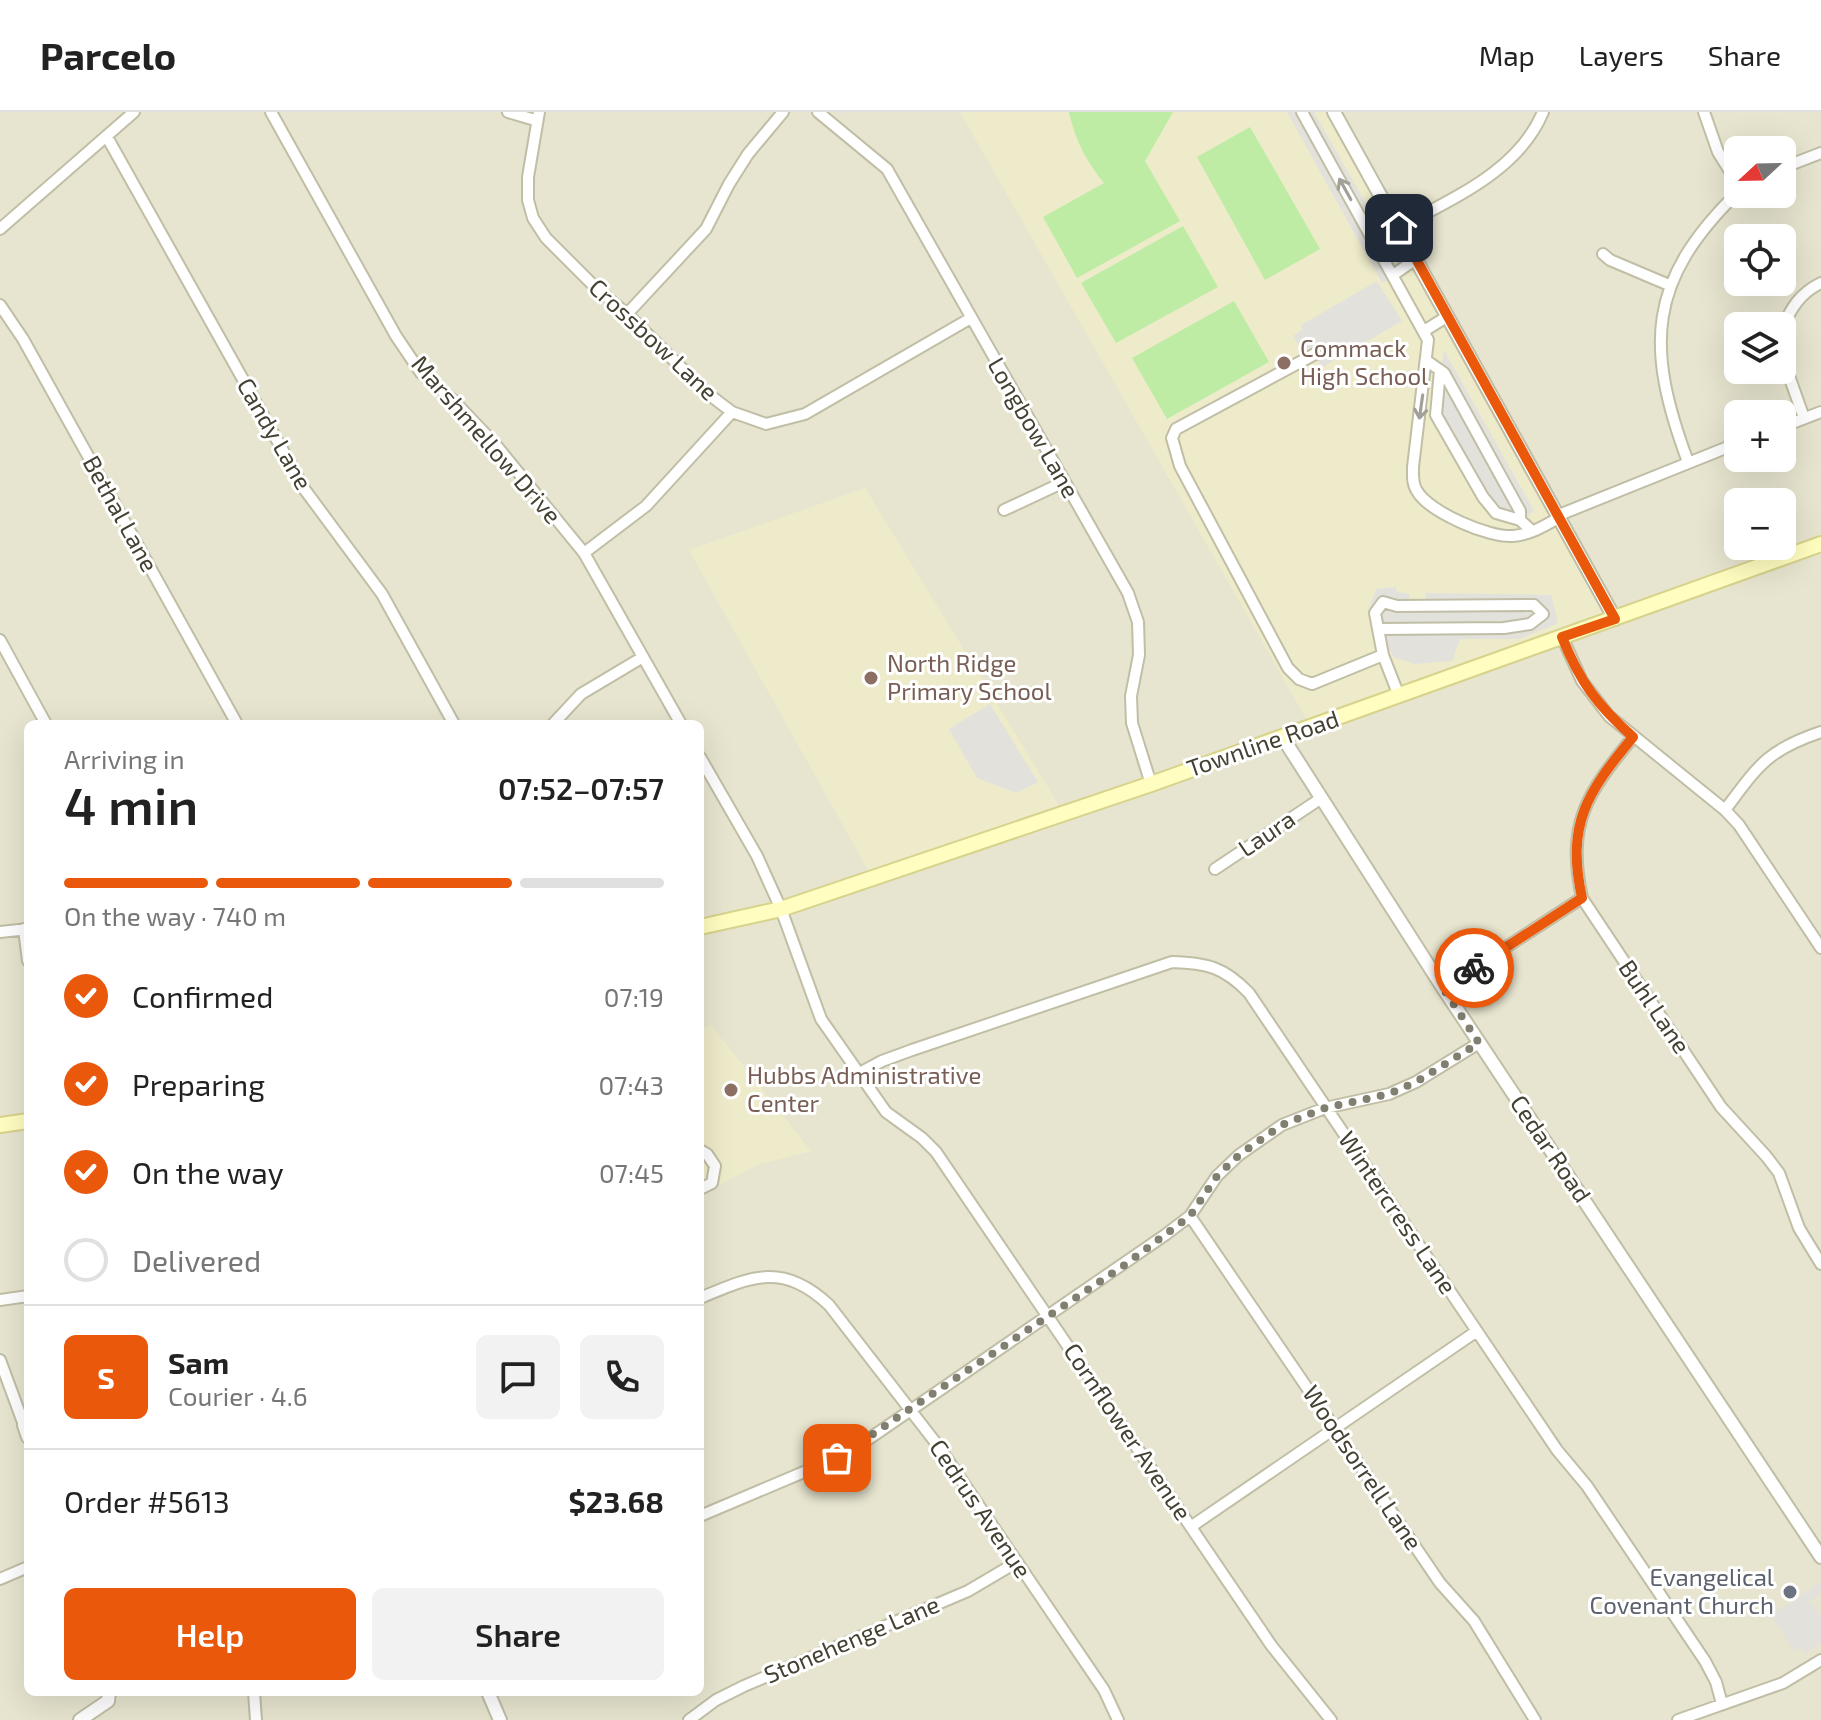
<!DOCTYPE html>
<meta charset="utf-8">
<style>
body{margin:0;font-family:"Exo 2",sans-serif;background:#f2f2f2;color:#222;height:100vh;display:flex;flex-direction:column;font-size:30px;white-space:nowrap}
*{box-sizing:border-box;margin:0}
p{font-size:26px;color:#767676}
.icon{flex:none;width:44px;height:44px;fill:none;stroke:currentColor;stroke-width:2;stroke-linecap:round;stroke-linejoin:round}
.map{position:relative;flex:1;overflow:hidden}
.sheet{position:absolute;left:24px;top:608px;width:680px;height:976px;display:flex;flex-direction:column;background:#fff;border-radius:12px;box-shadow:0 8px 32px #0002}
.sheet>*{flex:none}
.needle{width:52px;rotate:248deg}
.controls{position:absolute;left:1724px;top:24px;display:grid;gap:16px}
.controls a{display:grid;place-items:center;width:72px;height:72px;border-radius:12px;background:#fff;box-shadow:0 8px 32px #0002;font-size:40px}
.pin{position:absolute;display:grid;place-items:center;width:68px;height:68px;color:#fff;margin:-34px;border-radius:16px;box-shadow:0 4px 12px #0006}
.courier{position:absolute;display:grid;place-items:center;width:80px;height:80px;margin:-40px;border:6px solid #ea580c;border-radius:50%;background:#fff;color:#222;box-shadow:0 2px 10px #0007}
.headline em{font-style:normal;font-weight:600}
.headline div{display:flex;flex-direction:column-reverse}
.headline{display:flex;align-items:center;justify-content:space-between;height:136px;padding:0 40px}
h1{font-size:52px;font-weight:600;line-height:60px}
.bar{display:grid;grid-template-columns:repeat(4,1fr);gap:12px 8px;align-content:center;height:96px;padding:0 40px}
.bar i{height:10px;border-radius:6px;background:#e0e0e0}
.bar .selected{background:#ea580c}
.bar p{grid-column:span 4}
.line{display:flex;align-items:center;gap:20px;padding:0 40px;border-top:2px solid #e0e0e0}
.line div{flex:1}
.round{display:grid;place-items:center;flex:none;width:84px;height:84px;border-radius:12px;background:#f2f2f2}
ol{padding:0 40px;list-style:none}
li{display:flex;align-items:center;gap:24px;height:88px}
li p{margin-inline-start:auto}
li .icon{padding:8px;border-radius:50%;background:#ea580c;color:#fff;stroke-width:4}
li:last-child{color:#767676}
li i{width:44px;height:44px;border:4px solid #e0e0e0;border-radius:50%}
.action{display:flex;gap:16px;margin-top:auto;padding:16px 40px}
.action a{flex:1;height:92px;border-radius:12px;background:#ea580c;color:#fff;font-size:32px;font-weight:600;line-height:92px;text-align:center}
.action a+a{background:#f2f2f2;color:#222}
header{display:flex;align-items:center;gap:48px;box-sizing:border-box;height:112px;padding:0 40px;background:#fff;border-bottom:2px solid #e0e0e0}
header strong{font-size:38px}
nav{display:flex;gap:44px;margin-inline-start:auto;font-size:28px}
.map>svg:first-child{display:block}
.residential{fill:#e7e5cf;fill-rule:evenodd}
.education{fill:#eeebca}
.green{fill:#beeca5}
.parking{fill:#e2e1db}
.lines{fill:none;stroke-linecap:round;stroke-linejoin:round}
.minor-casing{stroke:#c1bea6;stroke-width:14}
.tertiary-casing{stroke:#c1bea6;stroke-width:16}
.secondary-casing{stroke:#d7d38c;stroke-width:18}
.minor{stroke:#fff;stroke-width:10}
.tertiary{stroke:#fff;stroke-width:12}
.secondary{stroke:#fffdbf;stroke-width:14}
.oneway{stroke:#a2a098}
.done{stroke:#817f6f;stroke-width:8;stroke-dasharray:0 14.4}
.route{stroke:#ea580c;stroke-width:10}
.education-dot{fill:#8d6e63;stroke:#fff;stroke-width:3}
.worship-dot{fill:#6b7280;stroke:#fff;stroke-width:3}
.labels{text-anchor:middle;stroke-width:6;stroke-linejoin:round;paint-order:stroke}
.street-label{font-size:24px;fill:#444132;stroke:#fff}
.education-label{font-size:24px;fill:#785e54;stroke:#fff;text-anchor:start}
.worship-label{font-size:24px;fill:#5b616d;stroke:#fff;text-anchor:end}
</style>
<header>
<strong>Parcelo</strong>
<nav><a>Map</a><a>Layers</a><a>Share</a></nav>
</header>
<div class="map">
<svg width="1821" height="1608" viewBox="0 0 1821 1608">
<rect width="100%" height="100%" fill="#f3f1e1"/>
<path class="residential" d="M0 0H1821V1608H0ZM1738 38H1782V82H1738ZM1738 126H1782V170H1738ZM1738 214H1782V258H1738ZM1738 302H1782V346H1738ZM1738 390H1782V434H1738ZM28 612H700V1580H28Z"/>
<path class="education" d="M960 0H1325L1604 503 1307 608Z
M865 376 1060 695 869 760 689 438Z
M711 913 811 1039 757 1053 700 1083V917Z"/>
<path class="green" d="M1069 0H1173L1145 49 1180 109 1077 166 1043 105 1104 71C1086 49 1075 28 1069 0Z
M1250 15 1320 137 1265 168 1197 45Z
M1183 114 1218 175 1116 231 1081 171Z
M1234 189 1269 250 1167 307 1132 246Z"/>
<path class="parking" d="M1287 0H1314L1396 145 1390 149 1388 168 1382 171Z
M1377 169 1402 209 1323 255 1317 248 1311 252 1293 224 1302 218 1301 213Z
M1444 238 1534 399 1528 404 1492 396 1436 294Z
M1396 475 1397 480 1409 482 1410 488 1425 487 1426 481 1551 483 1558 511 1519 527H1460L1452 549 1414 552 1394 545 1368 499 1376 477Z
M990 592 1038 670 1016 681 977 666 949 617Z
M1821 1470V1481L1805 1492 1812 1490 1821 1504V1531L1805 1541 1801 1535 1795 1539 1771 1503Z"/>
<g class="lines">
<g class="minor-casing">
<path id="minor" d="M271 0 396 224 421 261 453 288 495 332 584 441 681 612
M508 0 535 8
M539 0 528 65V88L533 106 546 126 595 175 627 202 707 281 732 300 766 312 805 302 971 206
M818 0 887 57 1128 481 1138 510 1139 543 1131 584 1132 611 1151 672
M1302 0 1428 228 1413 355C1413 363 1412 372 1417 379 1429 400 1489 426 1513 424 1530 423 1546 413 1560 405
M1704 0 1718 40 1738 72
M107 25 305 378 382 482 454 612
M1782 56 1821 41
M1399 116C1452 86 1518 60 1543 0
M0 117 134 0
M1603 142 1610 148 1669 173
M1393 163 1416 147
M0 193 23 227 237 612
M627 202 706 117 729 72 748 42 783 0
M1782 218C1790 197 1800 181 1821 171
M1424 219 1448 204
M1315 242 1176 317 1172 326 1180 354 1288 556 1299 567 1312 572 1383 543
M1782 244 1804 306
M1427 249 1444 261 1520 399V408
M1440 258 1436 303 1483 385 1496 401 1520 408 1532 419
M1782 315 1821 300
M1688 350C1645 234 1647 169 1738 80
M1004 398 1064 370
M1559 403 1738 331
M584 441 646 394 732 300
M1378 517 1504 516 1530 512 1543 502 1534 493 1397 494 1383 490 1375 501 1383 543 1399 584
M1562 525 1582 569 1609 604 1725 698 1739 713 1821 836
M0 528 46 612
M553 612 581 582 643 545
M1633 625C1587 682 1566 710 1582 786L1721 995 1766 1044 1779 1061 1799 1116 1821 1152
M700 645 757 744 781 797 821 907 886 1000 922 1026 936 1040 1271 1533 1331 1608
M1725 698C1758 654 1767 638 1821 620
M1215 757 1320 687
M24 817 28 849
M0 820 28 817
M1443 876 1582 786
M858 962 882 949 912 938 1172 850C1207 851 1224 855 1249 881L1557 1338 1587 1374 1705 1549 1716 1570 1722 1592
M700 1038 707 1042 715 1054 712 1071 700 1077
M1190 1104 1440 1471 1474 1509 1535 1608
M700 1186C752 1164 783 1150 829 1193L939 1335 1104 1578 1118 1608
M0 1188 28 1184
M0 1248 24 1313
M700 1404 837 1346 860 1333 1165 1123 1190 1104 1217 1064 1239 1043 1282 1013 1325 996 1389 982 1416 970 1479 931
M1192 1414 1477 1219
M0 1467 28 1455
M254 1580 256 1608
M689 1608 716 1588 744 1574 968 1479 1017 1450
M1678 1608 1783 1571 1821 1548"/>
</g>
<g class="tertiary-casing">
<path id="tertiary" d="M1334 0 1615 507
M1283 626 1443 876 1821 1445
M28 1305 24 1313 28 1325
M488 1580 500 1608
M80 1608 108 1589 109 1580"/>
</g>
<g class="secondary-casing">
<path id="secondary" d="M700 815 781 797 1151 672 1821 432
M0 1013 28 1009"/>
</g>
<use href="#minor" class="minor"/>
<use href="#tertiary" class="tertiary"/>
<use href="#secondary" class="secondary"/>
</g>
<defs><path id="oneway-shaft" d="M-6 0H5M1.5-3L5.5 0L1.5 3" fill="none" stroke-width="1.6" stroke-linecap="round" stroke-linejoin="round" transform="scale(2)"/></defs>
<g class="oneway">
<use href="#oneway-shaft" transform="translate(1345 77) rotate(-119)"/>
<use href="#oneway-shaft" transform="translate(1421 295) rotate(98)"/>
</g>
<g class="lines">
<path class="done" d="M837 1346 1126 1152 1190 1104 1217 1064 1239 1043 1282 1013 1325 996 1389 982 1416 970 1479 931 1443 876 1474 856"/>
<path class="route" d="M1399 116 1615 507 1562 525C1580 570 1597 593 1633 625 1587 681 1566 711 1582 786L1474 856"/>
</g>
<g class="education-dot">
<circle cx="1284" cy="251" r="8"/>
<circle cx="871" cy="566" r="8"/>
<circle cx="731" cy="978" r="8"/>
</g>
<circle class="worship-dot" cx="1790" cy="1480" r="8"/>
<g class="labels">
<g class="street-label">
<text transform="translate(653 228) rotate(43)" y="8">Crossbow Lane</text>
<text transform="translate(1033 316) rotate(60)" y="8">Longbow Lane</text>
<text transform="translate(274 322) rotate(60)" y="8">Candy Lane</text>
<text transform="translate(486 328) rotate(49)" y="8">Marshmellow Drive</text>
<text transform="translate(120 402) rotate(61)" y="8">Bethal Lane</text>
<text transform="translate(1263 632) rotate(-19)" y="8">Townline Road</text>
<text transform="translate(1267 722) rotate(-34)" y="8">Laura</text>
<text transform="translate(1654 895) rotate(56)" y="8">Buhl Lane</text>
<text transform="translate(1550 1037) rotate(56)" y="8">Cedar Road</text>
<text transform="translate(1397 1101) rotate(56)" y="8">Wintercress Lane</text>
<text transform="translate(1127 1320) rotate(56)" y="8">Cornflower Avenue</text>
<text transform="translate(1362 1356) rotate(56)" y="8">Woodsorrell Lane</text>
<text transform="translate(980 1397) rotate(56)" y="8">Cedrus Avenue</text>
<text transform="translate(852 1528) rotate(-23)" y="8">Stonehenge Lane</text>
</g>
<g class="education-label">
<text x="1300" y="245">Commack<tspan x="1300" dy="28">High School</tspan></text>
<text x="887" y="560">North Ridge<tspan x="887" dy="28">Primary School</tspan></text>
<text x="747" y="972">Hubbs Administrative<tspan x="747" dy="28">Center</tspan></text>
</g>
<g class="worship-label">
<text x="1774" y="1474">Evangelical<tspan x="1774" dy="28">Covenant Church</tspan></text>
</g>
</g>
</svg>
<div class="controls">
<a><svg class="needle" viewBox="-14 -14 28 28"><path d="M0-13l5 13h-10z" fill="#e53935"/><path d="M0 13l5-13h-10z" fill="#767676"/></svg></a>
<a><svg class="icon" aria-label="locate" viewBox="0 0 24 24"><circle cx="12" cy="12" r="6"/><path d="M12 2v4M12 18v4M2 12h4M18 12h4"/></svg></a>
<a><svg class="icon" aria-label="layers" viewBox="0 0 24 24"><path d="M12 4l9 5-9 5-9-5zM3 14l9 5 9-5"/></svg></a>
<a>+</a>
<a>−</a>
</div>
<div class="pin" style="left:837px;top:1346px;background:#ea580c"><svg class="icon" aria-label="bag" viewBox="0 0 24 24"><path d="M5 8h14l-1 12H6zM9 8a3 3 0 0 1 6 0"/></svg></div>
<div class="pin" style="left:1399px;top:116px;background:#1f2937"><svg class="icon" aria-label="home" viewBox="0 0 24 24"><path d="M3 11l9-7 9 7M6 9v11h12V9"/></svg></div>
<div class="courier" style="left:1474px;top:856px"><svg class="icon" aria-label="bike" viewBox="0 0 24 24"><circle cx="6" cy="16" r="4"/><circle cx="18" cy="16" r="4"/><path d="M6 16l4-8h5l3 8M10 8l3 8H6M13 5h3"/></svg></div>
<section class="sheet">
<div class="headline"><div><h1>4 min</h1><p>Arriving in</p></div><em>07:52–07:57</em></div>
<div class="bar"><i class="selected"></i><i class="selected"></i><i class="selected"></i><i></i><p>On the way · 740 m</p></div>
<ol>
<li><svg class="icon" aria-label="check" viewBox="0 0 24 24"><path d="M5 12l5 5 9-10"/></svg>Confirmed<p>07:19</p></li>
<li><svg class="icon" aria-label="check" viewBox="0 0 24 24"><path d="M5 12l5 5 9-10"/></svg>Preparing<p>07:43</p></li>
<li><svg class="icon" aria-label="check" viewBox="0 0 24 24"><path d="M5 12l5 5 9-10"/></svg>On the way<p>07:45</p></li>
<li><i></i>Delivered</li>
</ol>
<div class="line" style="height:144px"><b class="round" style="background:#ea580c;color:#fff">S</b><div><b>Sam</b><p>Courier · 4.6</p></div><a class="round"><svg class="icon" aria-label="chat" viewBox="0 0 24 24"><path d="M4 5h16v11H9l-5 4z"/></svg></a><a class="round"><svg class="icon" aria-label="phone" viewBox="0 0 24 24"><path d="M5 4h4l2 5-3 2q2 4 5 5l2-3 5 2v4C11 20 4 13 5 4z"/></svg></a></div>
<div class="line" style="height:104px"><div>Order #5613</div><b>$23.68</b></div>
<div class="action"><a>Help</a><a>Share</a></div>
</section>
</div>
